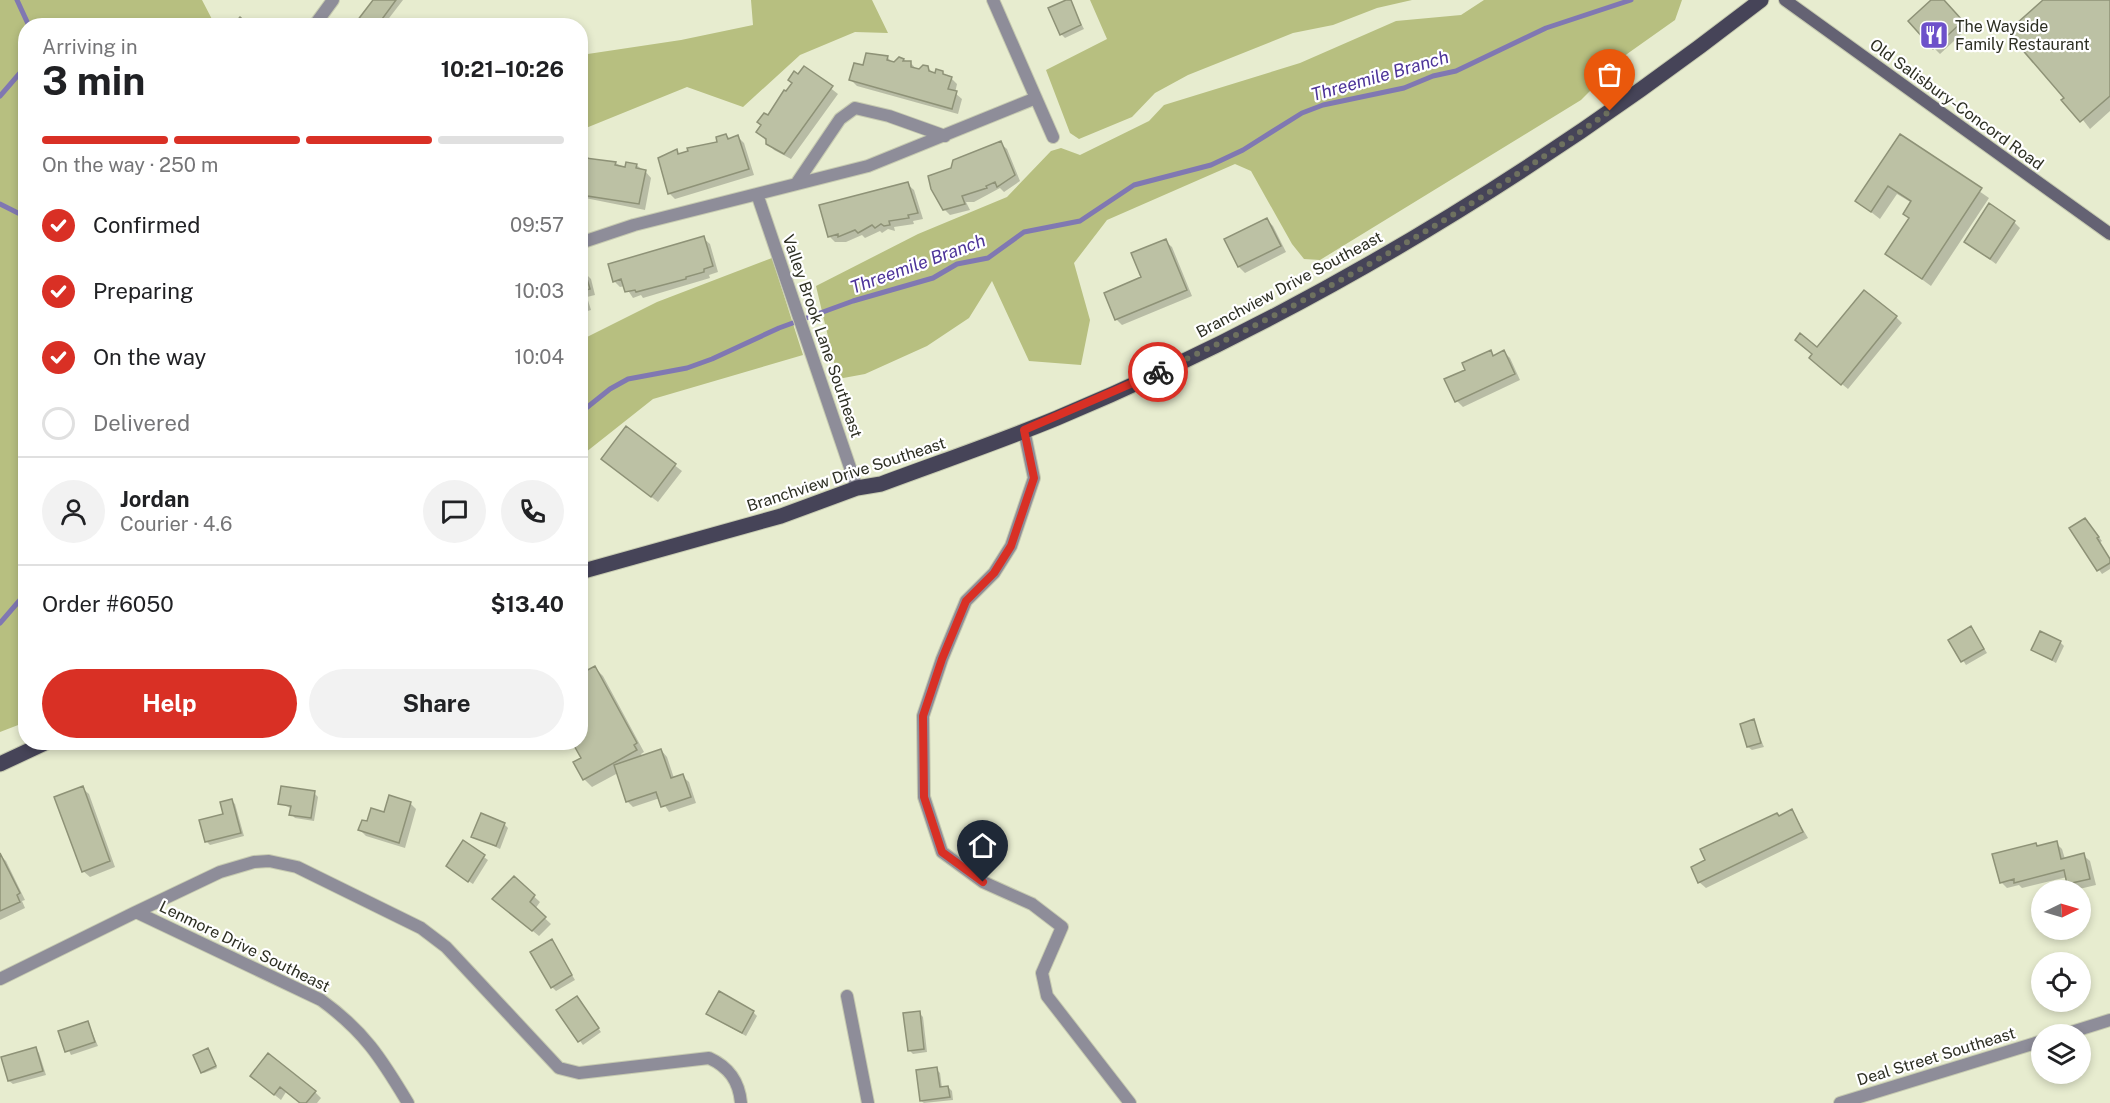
<!DOCTYPE html>
<meta charset="utf-8">
<style>
body{margin:0;font-family:"Public Sans",sans-serif;background:#f2f2f2;color:#202124;height:100vh;display:flex;flex-direction:column;font-size:22px;white-space:nowrap}
*{box-sizing:border-box;margin:0}
p{font-size:20px;color:#757577}
.icon{flex:none;width:33px;height:33px;fill:none;stroke:currentColor;stroke-width:2;stroke-linecap:round;stroke-linejoin:round}
.map{position:relative;flex:1;overflow:hidden}
.drawer{position:absolute;left:18px;top:18px;width:570px;height:732px;display:flex;flex-direction:column;background:#fff;border-radius:24px;box-shadow:0 3px 9px #0003}
.drawer>*{flex:none}
.needle{width:39px;rotate:85deg}
.controls{position:absolute;left:2031px;top:880px;display:grid;gap:12px}
.controls a{display:grid;place-items:center;width:60px;height:60px;border-radius:50%;background:#fff;box-shadow:0 3px 9px #0003;font-size:30px}
.pin{position:absolute;display:grid;place-items:center;width:51px;height:51px;color:#fff;margin:-62px -26px;border-radius:50% 50% 50% 0;rotate:-45deg;box-shadow:0 0 6px #0007}
.pin .icon{rotate:45deg}
.courier{position:absolute;display:grid;place-items:center;width:60px;height:60px;margin:-30px;border:4px solid #d93025;border-radius:50%;background:#fff;color:#222;box-shadow:0 2px 8px #0007}
.head em{font-style:normal;font-weight:700}
.head div{display:flex;flex-direction:column-reverse}
.head{display:flex;align-items:center;justify-content:space-between;height:102px;padding:0 24px}
h1{font-size:39px;font-weight:700;line-height:45px}
.bar{display:grid;grid-template-columns:repeat(4,1fr);gap:9px 6px;align-content:center;height:72px;padding:0 24px}
.bar i{height:8px;border-radius:4px;background:#e0e0e0}
.bar .on{background:#d93025}
.bar p{grid-column:span 4}
.line{display:flex;align-items:center;gap:15px;padding:0 24px;border-top:2px solid #e0e0e0}
.line div{flex:1}
.round{display:grid;place-items:center;flex:none;width:63px;height:63px;border-radius:32px;background:#f2f2f2}
ol{padding:0 24px;list-style:none}
li{display:flex;align-items:center;gap:18px;height:66px}
li p{margin-inline-start:auto}
li .icon{padding:6px;border-radius:50%;background:#d93025;color:#fff;stroke-width:4}
li:last-child{color:#757577}
li i{width:33px;height:33px;border:3px solid #e0e0e0;border-radius:50%}
.button{display:flex;gap:12px;margin-top:auto;padding:12px 24px}
.button a{flex:1;height:69px;border-radius:36px;background:#d93025;color:#fff;font-size:24px;font-weight:700;line-height:69px;text-align:center}
.button a+a{background:#f2f2f2;color:#202124}
.map>svg:first-child{display:block}
.green{fill:#b7bf80}
.shadow{fill:#0003}
.lines{fill:none;stroke-linecap:round;stroke-linejoin:round}
.stream{stroke:#8078b2;stroke-width:5}
.building{fill:#bcc1a4;stroke:#8e9277;stroke-width:1.5}
.street-casing{stroke:#c6cab0;stroke-width:14}
.secondary-casing{stroke:#c6cab0;stroke-width:14}
.primary-casing{stroke:#c6cab0;stroke-width:17}
.street{stroke:#8e8d99;stroke-width:12}
.secondary{stroke:#646273;stroke-width:12}
.primary{stroke:#464458;stroke-width:15}
.done{stroke:#6e715f;stroke-width:6;stroke-dasharray:0 10.8}
.route{stroke:#d93025;stroke-width:8}
.labels{text-anchor:middle;stroke-width:4.5;stroke-linejoin:round;paint-order:stroke}
.poi-label{font-size:16px;fill:#2d2f23;stroke:#fff;text-anchor:start}
.street-label{font-size:16px;fill:#2d2f23;stroke:#fff}
.water-label{font-size:18px;font-style:italic;fill:#4d3499;stroke:#fff}
</style>
<div class="map">
<svg width="2110" height="1103" viewBox="0 0 2110 1103">
<rect width="100%" height="100%" fill="#e7eccf"/>
<path class="green" d="M0 0H202L215 25 26 26V722L0 732Z
M751 0H872L888 33 855 32 800 55 743 107 687 87 581 130V55L681 40 753 25Z
M1090 0H1412L1377 8 1333 25 1293 33 1188 75 1155 93 1132 117 1079 139 1070 133 1046 70 1107 39Z
M1484 0H1682L1675 20 1627 54 1581 100 1320 260 1304 259 1292 244 1251 171 1235 164 1107 220 1074 263 1090 320 1081 365 1029 361 992 281 969 318 927 346 865 374 838 379 816 286 918 234 1007 197 1051 151 1061 148 1080 155 1149 121 1164 105 1300 63 1396 21 1461 15Z
M772 258 803 355 653 399 581 456V340L657 302Z"/>
<path class="shadow" d="M375 0H403L383 26H364Z
M1069 0 1084 29 1065 38 1061 34Z
M1933 0H1943L1968 28 1940 54 1934 48Z
M2046 0H2110V111L2090 129 2066 98Z
M887 57 893 63 903 60 910 62 917 70 927 67 936 76 951 78 957 84 955 93 962 99 958 114 857 86 851 80 864 67Z
M805 68 838 94 791 159 774 150 758 132Z
M726 135 730 139 738 137 744 143 754 175 675 199 669 193 677 151 680 155 719 143Z
M1900 136 1989 198 1931 286 1887 254 1910 219 1912 203 1897 194 1880 219 1857 201Z
M1000 143 1007 149 1020 181 1004 192 1000 188 974 202H966L970 210 950 215 944 209 952 169Z
M580 155H586L591 160 615 163 627 168 636 165 645 171 651 178 645 210 580 197Z
M907 184 914 190 923 219 913 221 914 224 894 227 895 231 888 229 882 233 880 231 865 238 862 235 846 242H835L829 236Z
M1267 220 1273 226 1286 252 1245 273 1239 267 1226 240Z
M2014 222 2020 228 1996 264 1966 242Z
M703 238 710 244 718 272 709 275 710 278 643 298 641 295 633 298 625 286 620 287 614 281Z
M1165 241 1172 247 1192 296 1122 325 1116 319Z
M585 273 591 279 595 295 587 297 591 310 581 313 580 316V274Z
M1896 317 1902 323 1848 389 1817 364V349Z
M1490 352 1495 356 1504 352 1510 358 1520 380 1463 407 1457 401 1467 370Z
M626 428 682 471 658 502 609 465Z
M2089 524 2102 541 2099 543 2110 559V569L2102 574 2071 529Z
M1974 632 1987 653 1966 665 1950 640Z
M2060 642 2064 646 2056 663 2033 650Z
M595 668 603 676 644 752 641 754 643 757 661 750 667 757 674 778 682 776 689 782 696 803 669 812 660 798 633 807 627 801 618 773 592 787 584 779 580 742Z
M1753 721 1764 747 1752 750 1748 747Z
M82 788 89 794 115 867 90 877 83 871Z
M314 793 318 797 314 821 295 818 291 814 292 809 280 803Z
M231 800 235 804 244 836 210 845 206 841 225 816Z
M410 803 416 809 405 848 366 836 360 830 368 823Z
M1792 811 1808 838 1706 888 1699 882 1779 817Z
M504 824 508 828 500 849 473 836Z
M463 842 488 860 473 884 451 870Z
M2056 843 2062 849 2065 859 2083 855 2090 861 2096 885 2075 890 2067 877 2022 888 2019 885 2007 888 2001 882 2036 844 2039 847Z
M0 855 6 861 25 900 22 901 25 908 0 920Z
M514 878 540 902 535 909 551 924 539 936 501 905Z
M552 941 575 980 556 991 552 987Z
M581 1002 601 1032 583 1045 558 1011Z
M753 1012 757 1016 746 1036 712 1017Z
M919 1013 923 1017 927 1052 913 1054 909 1050Z
M88 1023 98 1046 71 1055 60 1032Z
M35 1049 39 1053 46 1075 13 1084 9 1081Z
M209 1051 217 1068 204 1073 202 1072Z
M936 1069 940 1073 942 1088 948 1087 952 1091 953 1100 924 1103 921 1101Z
M258 1082 315 1092 321 1098 317 1103H300L286 1092 281 1100Z"/>
<g class="lines">
<path class="stream" d="M17 0 29 26
M0 96 26 66
M0 204 26 217
M580 413 610 389 628 379 687 368 712 359 779 328 853 301 933 278 957 264 988 258 1024 232 1080 221 1134 185 1211 165 1243 150 1302 113 1323 105 1404 88 1433 76 1456 71 1546 28 1631 0
M0 623 26 593"/>
</g>
<path class="building" d="M373 0H396L377 26H363L357 21Z
M1066 0H1071L1081 25 1060 35 1048 8Z
M1931 0H1944L1963 21 1933 49 1908 21Z
M2043 0H2110V96L2080 122 2061 100 2064 98 2007 32Z
M240 17 250 26H232Z
M866 53 888 56 887 60 894 62 899 57 904 59 903 61H911V67L919 69 923 65 928 66 929 71 935 73 936 69 943 71V74L952 77 948 89 957 91 952 109 849 80 854 63 863 65Z
M804 66 833 86 784 154 766 144V139L756 132 761 125 757 122 764 113 768 115 784 90 786 91 792 83 788 80 794 71 798 74Z
M726 134 728 139 738 135 749 169 668 194 658 158 677 149 678 154 688 151 687 148 717 142 716 137Z
M1900 134 1982 188 1922 279 1885 254 1909 218 1903 214 1911 201 1888 186 1871 212 1855 201Z
M1001 141 1015 175 997 187 995 182 986 186 987 188 962 196 965 204 943 210 931 189 928 176 951 168 953 160Z
M580 153 587 154 585 158 616 162 615 165 625 167 626 162 637 164 636 168 646 170 639 204 581 195Z
M908 182 918 213 908 215 909 218 889 221 890 225 884 226 881 224 875 228 872 225 858 233 855 230 838 237V234L828 237 819 205Z
M1989 203 2015 221 1990 259 1964 242Z
M1267 218 1281 246 1238 267 1224 239Z
M704 236 713 266 704 269V272L686 277V279L636 292 635 290 625 292 621 279 613 282 608 264Z
M1166 239 1187 290 1115 320 1104 293 1141 277 1131 253Z
M585 272 590 289 582 291 586 304 580 305V273Z
M1864 290 1897 316 1841 385 1809 358 1812 354 1795 340 1800 333 1817 347Z
M1491 350 1493 356 1504 350 1515 374 1455 402 1444 379 1465 370 1462 363Z
M626 426 676 464 651 497 601 459Z
M2085 518 2099 537 2097 538 2110 559V563L2097 571 2069 528Z
M1971 626 1984 649 1961 662 1948 640Z
M2040 631 2061 641 2052 660 2031 650Z
M595 666 637 743 634 745 637 750 583 780 573 762 581 758 572 742H580V698L587 694 580 681V674Z
M1754 719 1761 743 1747 747 1740 724Z
M661 749 671 778 683 774 691 797 661 807 656 792 626 802 614 765Z
M83 786 110 861 82 872 54 797Z
M281 786 315 791 311 818 289 815 291 806 278 804Z
M389 795 411 802 399 843 358 830 362 820 367 821 371 808 384 812Z
M232 799 241 833 205 842 199 820 223 814 220 802Z
M1792 809 1803 832 1698 883 1691 867 1705 860 1700 849 1777 813 1779 816Z
M481 813 505 823 496 846 471 837Z
M463 840 485 855 468 882 446 866Z
M2057 841 2061 859 2084 853 2090 879 2067 884 2064 870 2014 883V879L2000 883 1992 854 2036 843 2037 846Z
M0 853 20 893 17 895 20 902 0 911Z
M514 876 535 895 530 902 546 917 532 931 492 899Z
M552 939 572 975 551 988 530 952Z
M719 991 754 1011 742 1033 706 1014Z
M577 996 599 1028 578 1042 556 1010Z
M920 1011 924 1049 908 1051 903 1013Z
M88 1021 95 1042 65 1052 58 1031Z
M36 1047 43 1071 8 1081 1 1057Z
M208 1048 216 1066 201 1073 193 1055Z
M268 1053 316 1091 306 1103H300L280 1087 274 1095 250 1076Z
M937 1067 940 1087 948 1086 950 1097 920 1101 916 1070Z"/>
<g class="lines">
<g class="street-casing">
<path id="street" d="M993 0 1053 137
M314 26 333 0
M796 184 840 119 855 108 889 116 945 136
M757 194 857 488
M580 243 634 225 868 166 1036 98
M1024 430 1034 478 1011 546 994 573 966 601 942 659 923 716 924 797 942 852 983 882 1032 904 1062 927 1042 973 1047 996 1130 1103
M136 912 220 872 254 862 269 861 297 867 421 928 446 947 559 1068 579 1073 709 1058C729 1067 739 1081 741 1103
M0 979 136 912 321 1000C364 1031 381 1058 408 1103
M847 996 868 1103
M2062 1035 2110 1020
M1840 1103 2042 1041"/>
</g>
<g class="secondary-casing">
<path id="secondary" d="M1785 0 2110 234"/>
</g>
<g class="primary-casing">
<path id="primary" d="M580 572 781 516 857 488 881 484C940 462 999 442 1057 418 1309 313 1546 167 1761 0
M0 764 47 742"/>
</g>
<use href="#street" class="street"/>
<use href="#secondary" class="secondary"/>
<use href="#primary" class="primary"/>
</g>
<g class="lines">
<path class="done" d="M1158 372C1316 300 1469 211 1610 111"/>
<path class="route" d="M983 882 942 852 924 797 923 716 942 659 966 601 994 573 1011 546 1034 478 1024 430 1158 372"/>
</g>
<defs>
<g id="restaurant-square" transform="scale(1.5)"><rect x="-9" y="-9" width="18" height="18" rx="4" fill="#6d51ca" stroke="#fff"/><path d="M-5-6h1v4h1v-4h1v4h1v-4h1v5L-1.5 .5V6h-2V.5L-5-1ZM5-6V6H3V1.5H1.5Q1.5-4 5-6Z" fill="#fff"/></g>
</defs>
<g fill-rule="evenodd">
<use href="#restaurant-square" x="1934" y="35"/>
</g>
<g class="labels">
<g class="poi-label">
<text x="1955" y="32">The Wayside<tspan x="1955" dy="18">Family Restaurant</tspan></text>
</g>
<g class="street-label">
<text transform="translate(1957 104) rotate(36)" y="6">Old Salisbury-Concord Road</text>
<text transform="translate(1289 284) rotate(-28)" y="6">Branchview Drive Southeast</text>
<text transform="translate(823 336) rotate(71)" y="6">Valley Brook Lane Southeast</text>
<text transform="translate(846 474) rotate(-18)" y="6">Branchview Drive Southeast</text>
<text transform="translate(245 946) rotate(26)" y="6">Lenmore Drive Southeast</text>
<text transform="translate(1936 1056) rotate(-17)" y="6">Deal Street Southeast</text>
</g>
<g class="water-label">
<text transform="translate(1380 76) rotate(-16)" y="6">Threemile Branch</text>
<text transform="translate(918 264) rotate(-20)" y="6">Threemile Branch</text>
</g>
</g>
</svg>
<div class="controls">
<a><svg class="needle" viewBox="-14 -14 28 28"><path d="M0-13l5 13h-10z" fill="#e53935"/><path d="M0 13l5-13h-10z" fill="#757577"/></svg></a>
<a><svg class="icon" aria-label="locate" viewBox="0 0 24 24"><circle cx="12" cy="12" r="6"/><path d="M12 2v4M12 18v4M2 12h4M18 12h4"/></svg></a>
<a><svg class="icon" aria-label="layers" viewBox="0 0 24 24"><path d="M12 4l9 5-9 5-9-5zM3 14l9 5 9-5"/></svg></a>
</div>
<div class="pin" style="left:1610px;top:111px;background:#ea580c"><svg class="icon" aria-label="bag" viewBox="0 0 24 24"><path d="M5 8h14l-1 12H6zM9 8a3 3 0 0 1 6 0"/></svg></div>
<div class="pin" style="left:983px;top:882px;background:#1f2937"><svg class="icon" aria-label="home" viewBox="0 0 24 24"><path d="M3 11l9-7 9 7M6 9v11h12V9"/></svg></div>
<div class="courier" style="left:1158px;top:372px"><svg class="icon" aria-label="bike" viewBox="0 0 24 24"><circle cx="6" cy="16" r="4"/><circle cx="18" cy="16" r="4"/><path d="M6 16l4-8h5l3 8M10 8l3 8H6M13 5h3"/></svg></div>
<section class="drawer">
<div class="head"><div><h1>3 min</h1><p>Arriving in</p></div><em>10:21–10:26</em></div>
<div class="bar"><i class="on"></i><i class="on"></i><i class="on"></i><i></i><p>On the way · 250 m</p></div>
<ol>
<li><svg class="icon" aria-label="check" viewBox="0 0 24 24"><path d="M5 12l5 5 9-10"/></svg>Confirmed<p>09:57</p></li>
<li><svg class="icon" aria-label="check" viewBox="0 0 24 24"><path d="M5 12l5 5 9-10"/></svg>Preparing<p>10:03</p></li>
<li><svg class="icon" aria-label="check" viewBox="0 0 24 24"><path d="M5 12l5 5 9-10"/></svg>On the way<p>10:04</p></li>
<li><i></i>Delivered</li>
</ol>
<div class="line" style="height:108px"><a class="round"><svg class="icon" aria-label="person" viewBox="0 0 24 24"><circle cx="12" cy="8" r="4"/><path d="M4 21q1-7 8-7t8 7"/></svg></a><div><b>Jordan</b><p>Courier · 4.6</p></div><a class="round"><svg class="icon" aria-label="chat" viewBox="0 0 24 24"><path d="M4 5h16v11H9l-5 4z"/></svg></a><a class="round"><svg class="icon" aria-label="phone" viewBox="0 0 24 24"><path d="M5 4h4l2 5-3 2q2 4 5 5l2-3 5 2v4C11 20 4 13 5 4z"/></svg></a></div>
<div class="line" style="height:78px"><div>Order #6050</div><b>$13.40</b></div>
<div class="button"><a>Help</a><a>Share</a></div>
</section>
</div>
